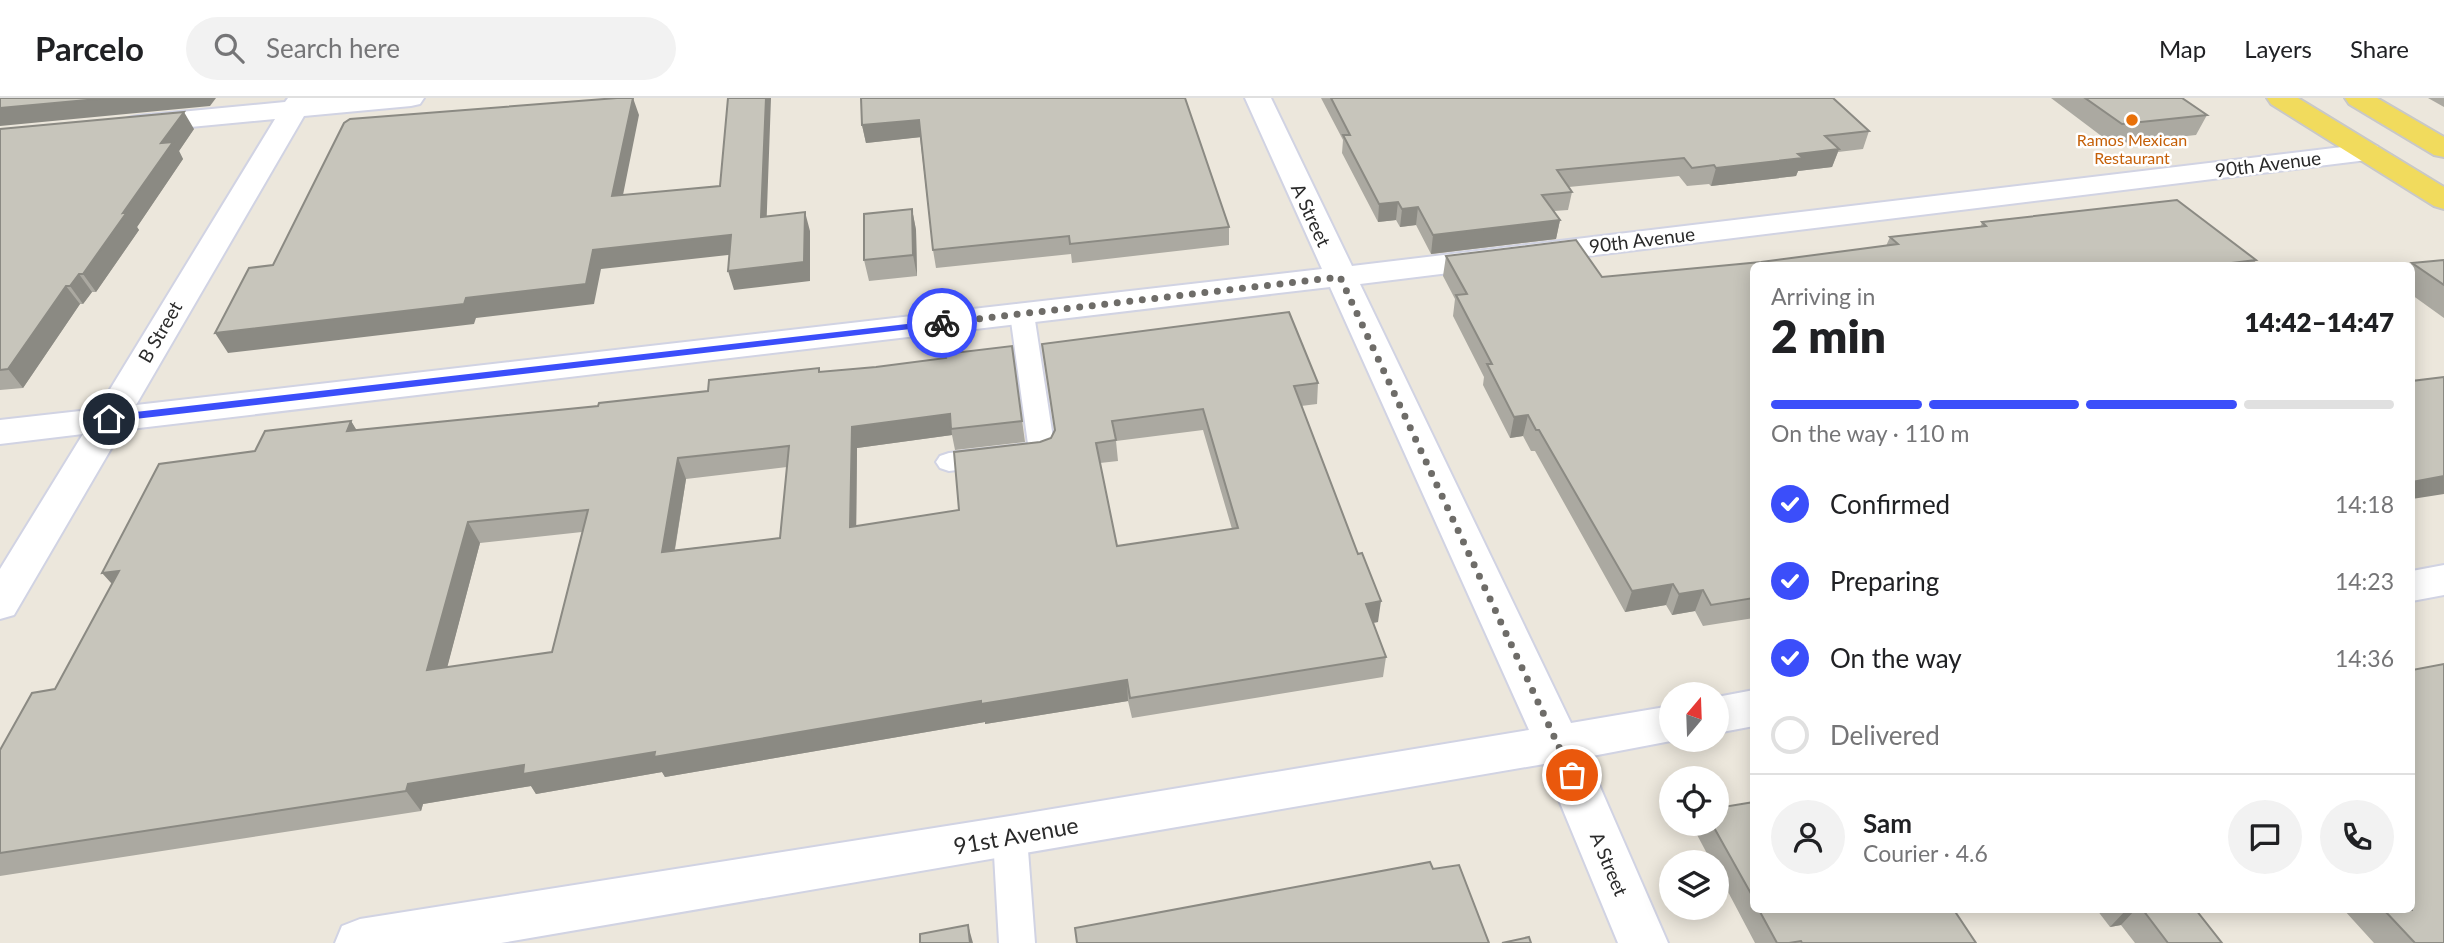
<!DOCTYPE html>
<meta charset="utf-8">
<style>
body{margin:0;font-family:Lato,sans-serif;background:#f2f2f2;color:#202124;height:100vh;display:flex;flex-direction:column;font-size:26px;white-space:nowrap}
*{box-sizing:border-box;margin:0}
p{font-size:23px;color:#757577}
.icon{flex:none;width:38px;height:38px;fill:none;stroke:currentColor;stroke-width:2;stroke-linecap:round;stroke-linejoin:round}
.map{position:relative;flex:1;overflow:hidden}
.sheet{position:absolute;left:1750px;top:164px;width:665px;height:651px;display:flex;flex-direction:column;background:#fff;border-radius:10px;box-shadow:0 4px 18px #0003}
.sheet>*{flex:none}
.needle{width:46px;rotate:19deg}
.buttons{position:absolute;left:1659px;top:584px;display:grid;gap:14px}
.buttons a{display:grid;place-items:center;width:70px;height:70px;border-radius:50%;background:#fff;box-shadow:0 4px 18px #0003;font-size:35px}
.pin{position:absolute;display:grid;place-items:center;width:60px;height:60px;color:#fff;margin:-30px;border:4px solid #fff;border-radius:50%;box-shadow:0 2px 7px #0007}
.courier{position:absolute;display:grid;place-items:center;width:70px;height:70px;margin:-35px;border:5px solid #3b4efa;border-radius:50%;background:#fff;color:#222;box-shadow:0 2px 9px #0007}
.overview em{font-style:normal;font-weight:800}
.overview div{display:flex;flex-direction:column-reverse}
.overview{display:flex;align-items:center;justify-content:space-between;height:119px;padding:0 21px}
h1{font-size:46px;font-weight:800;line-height:52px}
.bar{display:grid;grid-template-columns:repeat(4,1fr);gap:10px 7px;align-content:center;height:84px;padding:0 21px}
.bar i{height:9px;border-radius:5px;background:#e0e0e0}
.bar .selected{background:#3b4efa}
.bar p{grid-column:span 4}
.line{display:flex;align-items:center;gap:18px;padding:0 21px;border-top:2px solid #e0e0e0}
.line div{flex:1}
.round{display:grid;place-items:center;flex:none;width:74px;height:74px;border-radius:37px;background:#f2f2f2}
ol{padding:0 21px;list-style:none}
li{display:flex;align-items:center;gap:21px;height:77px}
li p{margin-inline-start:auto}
li .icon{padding:7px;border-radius:50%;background:#3b4efa;color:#fff;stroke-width:4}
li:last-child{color:#757577}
li i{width:38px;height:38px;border:4px solid #e0e0e0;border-radius:50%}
header{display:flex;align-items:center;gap:42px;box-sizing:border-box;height:98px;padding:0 35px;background:#fff;border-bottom:2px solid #e0e0e0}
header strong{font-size:33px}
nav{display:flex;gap:38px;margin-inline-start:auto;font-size:24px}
.search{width:490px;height:63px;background:#f2f2f2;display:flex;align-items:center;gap:18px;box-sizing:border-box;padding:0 24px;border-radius:38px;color:#757577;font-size:26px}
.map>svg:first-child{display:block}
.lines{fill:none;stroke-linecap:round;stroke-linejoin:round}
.lane-casing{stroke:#d1d3e3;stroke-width:4}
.street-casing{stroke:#d1d3e3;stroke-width:4}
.primary-casing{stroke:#c8c8c8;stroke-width:4}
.lane{fill:#fff;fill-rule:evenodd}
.street{fill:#fff;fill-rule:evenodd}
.primary{fill:#f1db5d;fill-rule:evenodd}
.wall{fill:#aba9a1;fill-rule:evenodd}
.shaded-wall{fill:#8b8a83}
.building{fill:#c7c5bb;stroke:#8b8a83;stroke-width:2;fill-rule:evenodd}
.route{fill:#3b4efa}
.done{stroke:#6e6c68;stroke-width:7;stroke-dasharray:0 12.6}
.food-dot{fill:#e8710a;stroke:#fff;stroke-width:2.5}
.labels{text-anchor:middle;stroke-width:5;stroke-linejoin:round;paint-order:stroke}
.far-food-label{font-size:16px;fill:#c56008;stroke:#fff}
.street-label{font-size:19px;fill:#2a2a2a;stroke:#fff}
.near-street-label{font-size:23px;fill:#2a2a2a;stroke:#fff}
</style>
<header>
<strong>Parcelo</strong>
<div class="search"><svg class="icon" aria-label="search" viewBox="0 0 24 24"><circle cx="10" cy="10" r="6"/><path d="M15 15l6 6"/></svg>Search here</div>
<nav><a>Map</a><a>Layers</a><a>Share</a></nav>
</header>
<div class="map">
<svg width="2444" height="845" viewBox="0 0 2444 845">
<rect width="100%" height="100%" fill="#ece7dc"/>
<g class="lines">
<g class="lane-casing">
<path id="lane" d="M1022 209 1030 211 1034 216 1055 353 1051 359 1042 362 949 373 940 370 936 364 940 358 949 355 1028 346 1010 216 1014 211Z
M1010 724 1022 728 1027 739 1035 845H999L993 739 998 728Z"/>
</g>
<g class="street-casing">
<path id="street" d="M288 0H424L420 6 411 8 304 18 136 307 1322 171 1245 0H1271L1352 168 2367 46 2377 48 2381 54 2377 60 2367 62 1360 186 1571 625 1671 608V642H1676L1587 659 1668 845H1618L1544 666 501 845H335L342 828 360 821 1010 718 1529 632 1330 189 122 332 14 517 0 521V471L83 336 0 346V322L98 311 275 21 138 34 128 32 124 26 128 20 138 18 285 4Z
M2444 467V497L2412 503V473Z
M1754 592V628L1717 635V599Z"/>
</g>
<g class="primary-casing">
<path id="primary" d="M2267 0H2298L2444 89V111L2434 108 2271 6Z
M2345 0H2377L2444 39V59L2434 57 2349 6Z"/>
</g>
<use href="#lane" class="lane"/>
<use href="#street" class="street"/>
<use href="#primary" class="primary"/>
</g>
<path class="wall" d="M861 0 1229 129V147L1072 165 1071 156 936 170 933 152 920 39 866 45 862 27Z
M1321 0H1833L1869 33 1863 51 1838 54 1832 69 1798 73 1796 78 1711 88 1709 86 1687 88 1679 78 1569 89 1572 94 1568 112 1554 113 1560 122 1556 141 1431 156 1416 127 1400 129 1396 122 1378 124 1342 55 1343 42Z
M2051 0H2182L2207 17 2196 37 2112 46Z
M2428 0H2444V9Z
M0 31H194L179 53 183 61 137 129 139 132 96 194H92L83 206H80L23 290 0 292Z
M912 111 916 132 917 178 869 183 864 162Z
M1982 124 2256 162 2252 168H1754V520L1703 528 1695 513 1672 517 1666 507 1625 514 1535 353H1531L1523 338 1510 340 1483 287 1484 279 1453 218 1455 201 1443 178 1446 158 1602 179 1761 164 1886 148 1890 139 1981 128Z
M2444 162V220L2412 197V168H2410L2412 165Z
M1042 246 1318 285 1317 306 1301 308 1378 524 1373 525 1386 559 1383 579 1132 620 1128 603 985 626V624L665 679 662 674 536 696 531 688 423 706 421 713 0 778V652L55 591 255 353 351 323 356 332 598 308 708 293 819 270 820 274 876 269 946 260 1012 248 1025 344 955 352 952 337 857 350 856 428 959 412 1040 344 1051 340 1055 333ZM1203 332 1232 431 1117 448 1100 365 1118 363 1116 343ZM787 369 780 440 675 452 686 381ZM582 434 552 554 447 569 480 445Z
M1754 704V812H1954L1976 845H1755L1717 773V765H1712L1695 733 1698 726H1717Z
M2097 812H2196L2222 845H2135L2121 827 2110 829Z
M2344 812H2412L2444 845H2374Z"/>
<path class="shaded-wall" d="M109 0H216L210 8 0 28V10Z
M633 0 639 17 619 117 612 98Z
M766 0H771L766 138 761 119Z
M184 14 194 31 179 53 183 61 137 129 139 132 96 194 83 176 123 115 161 45Z
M919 22 922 39 866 45 862 27Z
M1839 51 1832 69 1798 73 1796 78 1711 88 1716 70 1798 56Z
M1398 104 1396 122 1378 124 1379 106Z
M1418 109 1416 127 1400 129 1402 111Z
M912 111 916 132 917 178 913 157Z
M805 114 810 133V183L734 192 728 173Z
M1560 122 1556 141 1431 156 1433 137Z
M731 137 737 156 601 171 594 206 476 220 474 226 228 255 215 235 466 200 593 152Z
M79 176 92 194 83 206 70 188Z
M66 188 80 206 23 290 8 271Z
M950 316 952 337 857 350 856 450 850 429 852 329Z
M1528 317 1523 338 1510 340 1514 319Z
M351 323 364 344 347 333Z
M678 360 686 381 671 474 662 454Z
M2444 378V396L2412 401V384Z
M468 424 480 445 441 593 427 572Z
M119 473 121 496 102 475Z
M1673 486 1666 507 1625 514 1632 493Z
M1703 492 1695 513 1672 517 1679 496Z
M1381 503 1378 524 1364 526 1366 506Z
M1127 582 1128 603 985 626V624L665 679 662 674 536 696 531 688 423 706 421 713 406 693 408 686 524 667 655 654 981 603Z
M2126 812H2135L2121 827 2110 829Z
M968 827 973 845H970Z"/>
<path class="building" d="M0 0H109L0 10Z
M617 0H633L612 98 720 88 728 0H766L761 119 805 114 804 164 728 173 731 137 593 152 586 186 466 200 464 206 215 235 249 170 273 167 344 25 350 21Z
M861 0H1185L1229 129 1070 146 1069 138 933 152 919 22 862 27Z
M1331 0H1833L1869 33 1825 38 1839 51 1798 56 1803 60 1716 70 1714 67 1692 70 1684 60 1557 72 1572 94 1542 97 1560 122 1433 137 1418 109 1402 111 1398 104 1379 106 1343 37H1350Z
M2085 0H2182L2207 17 2122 26Z
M184 14 161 45 173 44 123 115 127 114 83 176H79L70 188H66L8 271 0 272V31Z
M2177 102 2256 162 2207 168H1754V500L1711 507 1703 492 1679 496 1673 486 1632 493 1539 332H1536L1528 317 1514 319 1487 266H1492L1456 197 1467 196 1446 158 1576 142 1602 179 1761 164 1898 146 1890 139 1986 128 1982 124Z
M912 111 913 157 864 162V116Z
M2444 162V187L2412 165Z
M1289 214 1318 285 1294 288 1358 456 1362 455 1381 503 1366 506 1386 559 1130 600 1127 582 981 606V603L654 659 655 654 523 676 524 667 408 686 406 693 0 755V652L32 595 55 591 119 473 102 475 159 366 255 353 265 333 351 323 347 333 598 308 599 305 708 293 709 282 819 270V274L876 269 946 260 945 256 1012 248 1022 323 951 331 950 316 852 329 850 429 959 412 954 354 1040 344 1051 340 1055 332 1042 246ZM1203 311 1238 430 1117 448 1096 345 1116 342 1112 323ZM789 348 780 440 662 454 678 360ZM588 412 552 554 427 572 468 424Z
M2444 279V378L2412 384V283Z
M2444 566V845H2415L2384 812H2412V572Z
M1754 704V801L1712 726H1717V710Z
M1430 764 1433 771 1459 767 1489 845H1077L1075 830Z
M1759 812H1954L1976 845H1802L1801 843 1789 845H1777Z
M2143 812H2196L2222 845H2168Z
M968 827 970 845H920V836Z
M1529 839 1531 845H1502Z"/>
<path class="route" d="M942 222 945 223V227L109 324 104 321 109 317Z"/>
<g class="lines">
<path class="done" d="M942 225 1340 179 1572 677"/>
</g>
<circle class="food-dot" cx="2132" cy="22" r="7"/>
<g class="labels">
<g class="far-food-label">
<text x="2132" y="48">Ramos Mexican<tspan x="2132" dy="18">Restaurant</tspan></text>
</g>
<g class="street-label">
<text transform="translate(2268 66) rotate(-7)" y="7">90th Avenue</text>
<text transform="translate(1311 117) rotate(65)" y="7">A Street</text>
<text transform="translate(1642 142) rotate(-7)" y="7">90th Avenue</text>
<text transform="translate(160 234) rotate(-60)" y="7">B Street</text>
<text transform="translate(1609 766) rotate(67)" y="7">A Street</text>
</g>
<g class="near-street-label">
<text transform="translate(1016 738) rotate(-10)" y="8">91st Avenue</text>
</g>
</g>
</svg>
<div class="buttons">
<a><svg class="needle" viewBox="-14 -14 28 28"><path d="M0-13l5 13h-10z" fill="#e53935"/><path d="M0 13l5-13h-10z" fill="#757577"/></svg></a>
<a><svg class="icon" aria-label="locate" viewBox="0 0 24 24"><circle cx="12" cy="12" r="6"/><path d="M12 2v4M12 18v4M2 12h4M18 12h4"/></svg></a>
<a><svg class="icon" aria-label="layers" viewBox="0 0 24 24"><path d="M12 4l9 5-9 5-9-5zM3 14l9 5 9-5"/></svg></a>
</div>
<div class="pin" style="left:1572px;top:677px;background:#ea580c"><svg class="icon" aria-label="bag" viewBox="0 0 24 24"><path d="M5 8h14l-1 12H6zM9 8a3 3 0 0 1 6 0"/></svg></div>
<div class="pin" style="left:109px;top:321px;background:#1f2937"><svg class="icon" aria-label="home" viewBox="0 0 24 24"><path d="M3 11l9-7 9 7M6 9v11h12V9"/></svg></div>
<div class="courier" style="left:942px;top:225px"><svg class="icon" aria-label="bike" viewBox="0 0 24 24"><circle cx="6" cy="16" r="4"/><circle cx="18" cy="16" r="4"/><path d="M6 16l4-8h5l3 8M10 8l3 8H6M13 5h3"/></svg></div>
<section class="sheet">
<div class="overview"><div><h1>2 min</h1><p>Arriving in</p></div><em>14:42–14:47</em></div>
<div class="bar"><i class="selected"></i><i class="selected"></i><i class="selected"></i><i></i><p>On the way · 110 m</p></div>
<ol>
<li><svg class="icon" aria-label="check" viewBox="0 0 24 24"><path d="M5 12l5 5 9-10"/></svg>Confirmed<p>14:18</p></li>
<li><svg class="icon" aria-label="check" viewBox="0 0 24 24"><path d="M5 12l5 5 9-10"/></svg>Preparing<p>14:23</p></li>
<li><svg class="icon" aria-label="check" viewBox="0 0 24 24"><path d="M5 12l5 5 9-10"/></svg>On the way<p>14:36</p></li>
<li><i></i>Delivered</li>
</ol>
<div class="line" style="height:126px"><a class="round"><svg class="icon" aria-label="person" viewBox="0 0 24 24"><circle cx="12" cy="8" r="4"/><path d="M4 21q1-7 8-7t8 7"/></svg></a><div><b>Sam</b><p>Courier · 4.6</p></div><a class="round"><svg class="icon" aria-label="chat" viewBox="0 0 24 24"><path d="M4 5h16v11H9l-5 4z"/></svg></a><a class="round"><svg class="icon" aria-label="phone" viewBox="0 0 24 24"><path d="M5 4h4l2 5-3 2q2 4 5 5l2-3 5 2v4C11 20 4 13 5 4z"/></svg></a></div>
</section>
</div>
